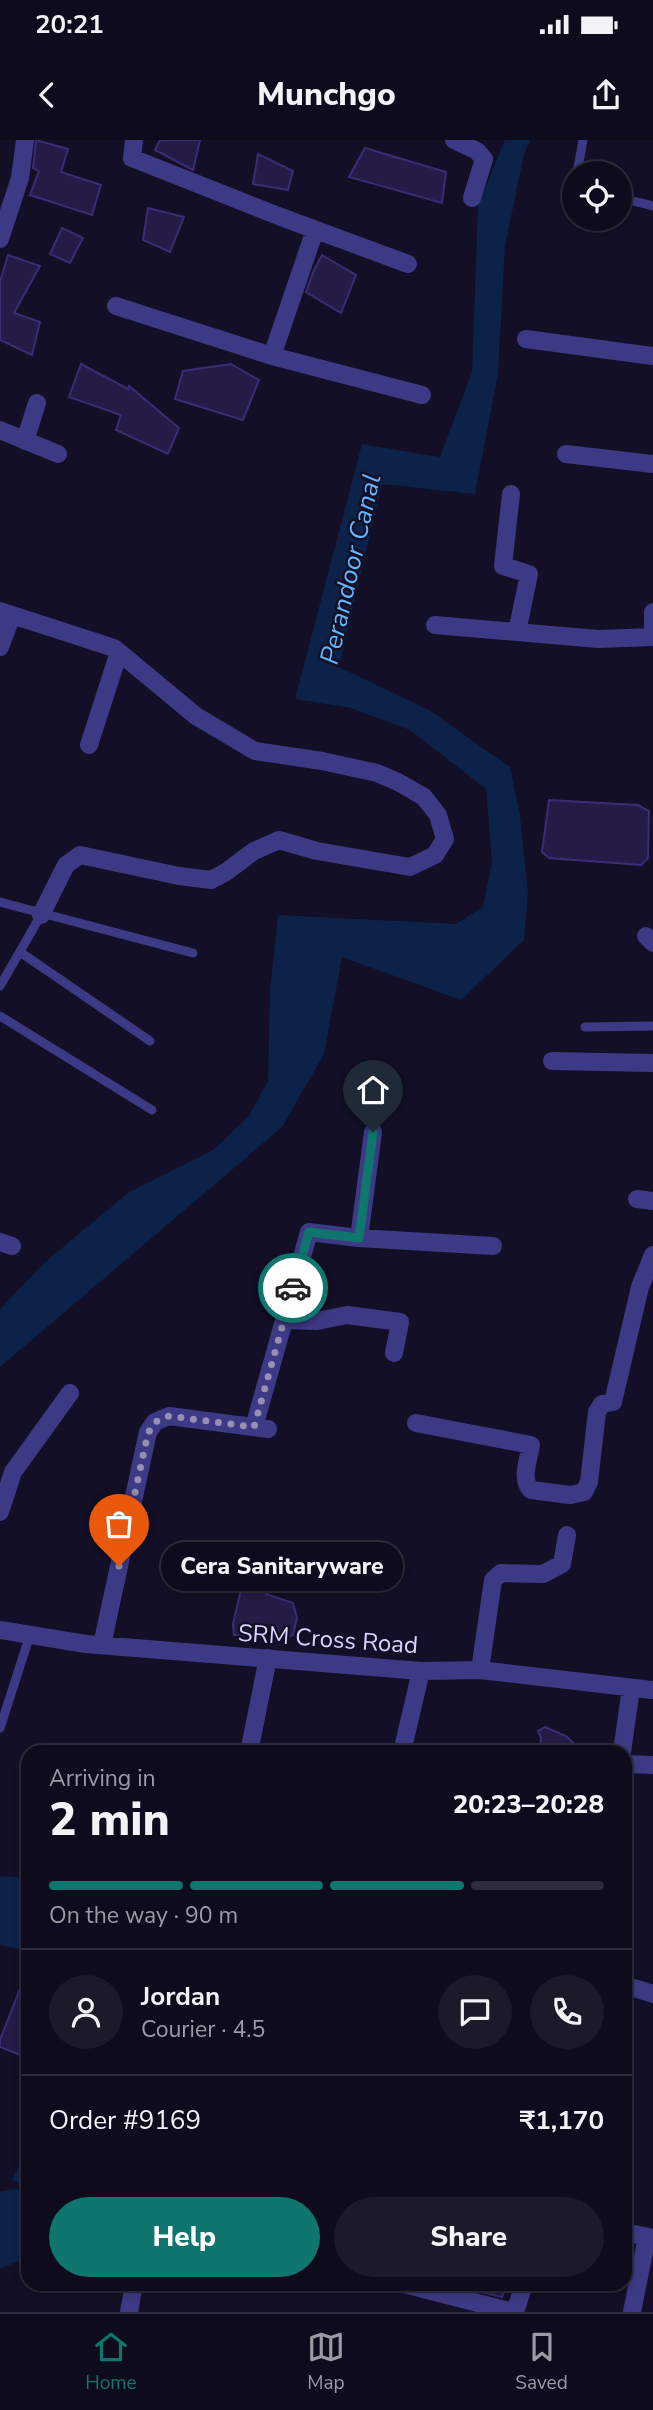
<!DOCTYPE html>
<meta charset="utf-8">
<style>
body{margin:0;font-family:"Nunito Sans",sans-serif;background:#1c1929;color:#f1f3f6;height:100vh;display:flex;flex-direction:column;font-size:26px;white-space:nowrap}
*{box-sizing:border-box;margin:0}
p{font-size:23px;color:#9b9ba3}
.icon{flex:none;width:38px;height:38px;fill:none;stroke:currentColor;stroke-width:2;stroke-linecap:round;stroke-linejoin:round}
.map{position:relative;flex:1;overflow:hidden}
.side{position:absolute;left:21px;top:1605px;width:611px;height:546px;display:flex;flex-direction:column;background:#0e0b1c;border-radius:21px;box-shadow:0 4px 10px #0003,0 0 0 2px #2e2b3b}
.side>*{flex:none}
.tools{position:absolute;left:562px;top:21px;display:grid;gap:14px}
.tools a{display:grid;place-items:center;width:70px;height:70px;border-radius:50%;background:#0e0b1c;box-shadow:0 4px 10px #0003,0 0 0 2px #2e2b3b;font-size:35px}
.pin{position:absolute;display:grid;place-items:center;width:60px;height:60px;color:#fff;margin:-72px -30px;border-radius:50% 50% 50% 0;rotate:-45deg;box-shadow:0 0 7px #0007}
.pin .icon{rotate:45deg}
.courier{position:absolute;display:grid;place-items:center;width:70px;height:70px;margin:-35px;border:5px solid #0f766e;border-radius:50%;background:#fff;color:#222;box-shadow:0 2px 9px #0007}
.bubble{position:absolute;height:49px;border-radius:24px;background:#0e0b1c;box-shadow:0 4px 10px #0003,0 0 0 2px #2e2b3b;font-size:23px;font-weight:800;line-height:49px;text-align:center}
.summary em{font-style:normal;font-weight:800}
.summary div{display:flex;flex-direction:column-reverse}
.summary{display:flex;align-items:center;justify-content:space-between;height:119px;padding:0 28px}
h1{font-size:46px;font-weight:800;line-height:52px}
.bar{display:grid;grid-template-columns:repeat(4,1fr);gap:10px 7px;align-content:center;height:84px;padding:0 28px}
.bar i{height:9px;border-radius:5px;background:#2e2b3b}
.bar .current{background:#0f766e}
.bar p{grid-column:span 4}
.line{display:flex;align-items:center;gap:18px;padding:0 28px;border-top:2px solid #2e2b3b}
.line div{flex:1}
.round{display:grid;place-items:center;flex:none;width:74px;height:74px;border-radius:37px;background:#1c1929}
.primary-button{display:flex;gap:14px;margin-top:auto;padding:14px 28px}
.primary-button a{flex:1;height:80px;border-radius:42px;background:#0f766e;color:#fff;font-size:28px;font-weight:800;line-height:80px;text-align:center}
.primary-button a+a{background:#1c1929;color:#f1f3f6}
.status{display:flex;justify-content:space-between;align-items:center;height:49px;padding:0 35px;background:#0e0b1c;direction:ltr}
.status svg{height:19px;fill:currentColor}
header{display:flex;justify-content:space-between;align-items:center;height:91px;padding:0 28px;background:#0e0b1c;font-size:32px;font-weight:800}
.menu{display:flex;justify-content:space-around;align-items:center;height:98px;border-top:2px solid #2e2b3b;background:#0e0b1c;font-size:19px;color:#9b9ba3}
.menu a{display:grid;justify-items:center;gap:4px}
.menu .current{color:#0f766e}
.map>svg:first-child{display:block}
.water{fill:#0c2248}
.building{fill:#241b47;stroke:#3b2d73;stroke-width:2}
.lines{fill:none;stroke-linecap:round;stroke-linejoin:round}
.lane{stroke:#3d3a85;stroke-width:9}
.street{stroke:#3d3a85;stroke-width:18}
.done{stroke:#948fb3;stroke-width:7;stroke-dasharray:0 12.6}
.route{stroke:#0f766e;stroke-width:9}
.labels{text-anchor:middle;stroke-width:5;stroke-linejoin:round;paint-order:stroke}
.street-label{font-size:24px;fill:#d9d4ff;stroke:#130f26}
.water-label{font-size:26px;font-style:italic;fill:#62b6ff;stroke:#130f26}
</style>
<div class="status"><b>20:21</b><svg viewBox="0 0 49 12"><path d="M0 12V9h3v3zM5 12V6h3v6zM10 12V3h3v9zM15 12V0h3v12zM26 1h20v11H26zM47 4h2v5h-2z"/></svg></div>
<header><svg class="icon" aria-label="back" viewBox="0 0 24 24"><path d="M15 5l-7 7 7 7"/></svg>Munchgo<svg class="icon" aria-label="share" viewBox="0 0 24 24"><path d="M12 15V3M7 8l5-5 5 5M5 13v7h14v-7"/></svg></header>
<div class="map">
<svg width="653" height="2172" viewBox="0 0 653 2172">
<rect width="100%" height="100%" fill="#130f26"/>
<path class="water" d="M505 0H530L524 14 505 106 498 234 475 354 382 344 339 527 429 570 510 627 520 676 528 753 524 800 461 860 342 817 324 914 282 987 0 1227V1169L44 1123 129 1052 213 1010 249 976 268 941 270 850 278 775 456 784 483 767 492 722 486 649 410 590 351 568 295 559 362 304 440 317 472 232 478 66Z
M0 1736 28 1738V1811L0 1805Z
M28 2008V2117L0 2129V2051L24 2048 12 2039Z"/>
<path class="building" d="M36 0 68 9 61 32 101 45 92 75 30 55 39 31 33 28Z
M160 0H200L193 30 155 10Z
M365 8 446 32 442 63 349 37Z
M258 14 293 31 288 50 253 44Z
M148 68 184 77 170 112 143 100Z
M62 88 83 98 70 123 50 114Z
M8 115 40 126 14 173 40 182 32 215 0 200V142Z
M322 115 356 135 341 173 306 152 314 130Z
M81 224 128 249 129 246 179 288 168 314 116 290 121 275 69 257Z
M231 224 259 240 243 280 175 259 183 231Z
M549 660 638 665 649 671 648 718 641 725 549 718 542 712Z
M248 1420H257L274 1424 266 1454 293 1463 297 1478 293 1495 278 1502 261 1485 256 1496 234 1495 233 1484Z
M545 1587 566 1596 583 1612H539L541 1598 538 1591Z
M27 1831H28V1918L0 1907V1900Z
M467 2144H507L502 2157 473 2150Z"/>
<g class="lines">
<path class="lane" d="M577 33 583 0
M620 58 653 66
M0 762 193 813
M20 812 150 901
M0 846 41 775
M0 876 152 970
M585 887 653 886
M0 1588 30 1495"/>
<path class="street" d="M134 0 132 18 281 77 408 124
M454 0 477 11 484 19 472 58
M0 99 20 38 25 0
M116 166 272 216 422 255
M526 199 653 216
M272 216 315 90
M0 290 58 314
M25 301 37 263
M566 314 653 324
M511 354 503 426 529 434 517 492
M0 471 114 508 196 576 255 611 322 621 377 633 398 642 424 657 438 675 445 699 435 715 410 727 317 711 279 700 254 711 226 732 211 740 179 736 80 715 66 725 41 775
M435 485 598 499 653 497
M653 497V472
M0 507 12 475
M89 605 119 512
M646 796 653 803
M552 921 653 923
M637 1059 653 1061
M359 1098 373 992
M0 1102 12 1106
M284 1180 317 1181 347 1175 400 1182 394 1213
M416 1283 531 1305C529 1319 520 1339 531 1350L570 1355 584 1352 589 1342 597 1272 602 1264 613 1262 640 1147 653 1115
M254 1287 309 1092 359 1098 493 1106
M0 1372 13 1332 70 1253
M0 1490 86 1504 421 1531 480 1530 653 1550
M102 1505 148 1292 155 1282 169 1276 268 1289
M480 1530 493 1440 501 1433 543 1434 562 1424 567 1395
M249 1612 268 1518
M402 1612 421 1531
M622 1612 631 1548
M625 1624 653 1625
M625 1848H634L653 1854
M625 2092 653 2098
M404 2144 513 2172
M129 2172 134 2144
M515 2172 524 2144
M632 2172 647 2097"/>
</g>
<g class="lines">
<path class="done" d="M119 1426 148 1293 155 1282 169 1276 254 1287 293 1148"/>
<path class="route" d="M293 1148 309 1092 359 1098 373 992"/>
</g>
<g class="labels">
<g class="street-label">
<text transform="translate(328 1499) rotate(4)" y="8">SRM Cross Road</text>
</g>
<g class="water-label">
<text transform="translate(350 429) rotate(-77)" y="9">Perandoor Canal</text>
</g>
</g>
</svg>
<div class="tools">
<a><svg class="icon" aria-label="locate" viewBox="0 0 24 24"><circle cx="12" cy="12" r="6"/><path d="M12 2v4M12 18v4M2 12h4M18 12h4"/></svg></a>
</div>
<div class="pin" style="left:119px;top:1426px;background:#ea580c"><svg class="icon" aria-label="bag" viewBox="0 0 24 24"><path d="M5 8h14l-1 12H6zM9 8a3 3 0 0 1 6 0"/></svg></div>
<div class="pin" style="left:373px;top:992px;background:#1f2937"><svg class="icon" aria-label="home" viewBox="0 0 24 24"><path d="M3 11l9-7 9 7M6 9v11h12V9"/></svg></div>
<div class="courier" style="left:293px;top:1148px"><svg class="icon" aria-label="car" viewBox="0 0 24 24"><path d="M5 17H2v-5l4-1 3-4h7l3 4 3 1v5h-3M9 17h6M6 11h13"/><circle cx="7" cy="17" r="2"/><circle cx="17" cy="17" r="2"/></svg></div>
<div class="bubble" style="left:161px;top:1402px;width:242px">Cera Sanitaryware</div>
<section class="side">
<div class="summary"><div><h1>2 min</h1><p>Arriving in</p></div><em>20:23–20:28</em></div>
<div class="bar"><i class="current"></i><i class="current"></i><i class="current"></i><i></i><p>On the way · 90 m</p></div>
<div class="line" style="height:126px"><a class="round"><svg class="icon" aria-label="person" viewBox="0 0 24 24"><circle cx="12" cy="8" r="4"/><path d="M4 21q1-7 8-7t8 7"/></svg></a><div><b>Jordan</b><p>Courier · 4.5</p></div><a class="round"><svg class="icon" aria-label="chat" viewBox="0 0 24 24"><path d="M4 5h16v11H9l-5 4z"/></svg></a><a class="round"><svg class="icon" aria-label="phone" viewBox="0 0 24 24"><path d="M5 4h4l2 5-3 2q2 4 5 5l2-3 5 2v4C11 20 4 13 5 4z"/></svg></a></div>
<div class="line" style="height:91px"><div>Order #9169</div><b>₹1,170</b></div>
<div class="primary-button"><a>Help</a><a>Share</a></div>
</section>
</div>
<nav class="menu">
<a class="current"><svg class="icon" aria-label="home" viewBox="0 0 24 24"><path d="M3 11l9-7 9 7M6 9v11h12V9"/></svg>Home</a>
<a><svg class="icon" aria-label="map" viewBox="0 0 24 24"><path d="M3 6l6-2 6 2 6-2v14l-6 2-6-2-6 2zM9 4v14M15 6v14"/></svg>Map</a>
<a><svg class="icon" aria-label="saved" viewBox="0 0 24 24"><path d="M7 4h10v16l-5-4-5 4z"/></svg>Saved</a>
</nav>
